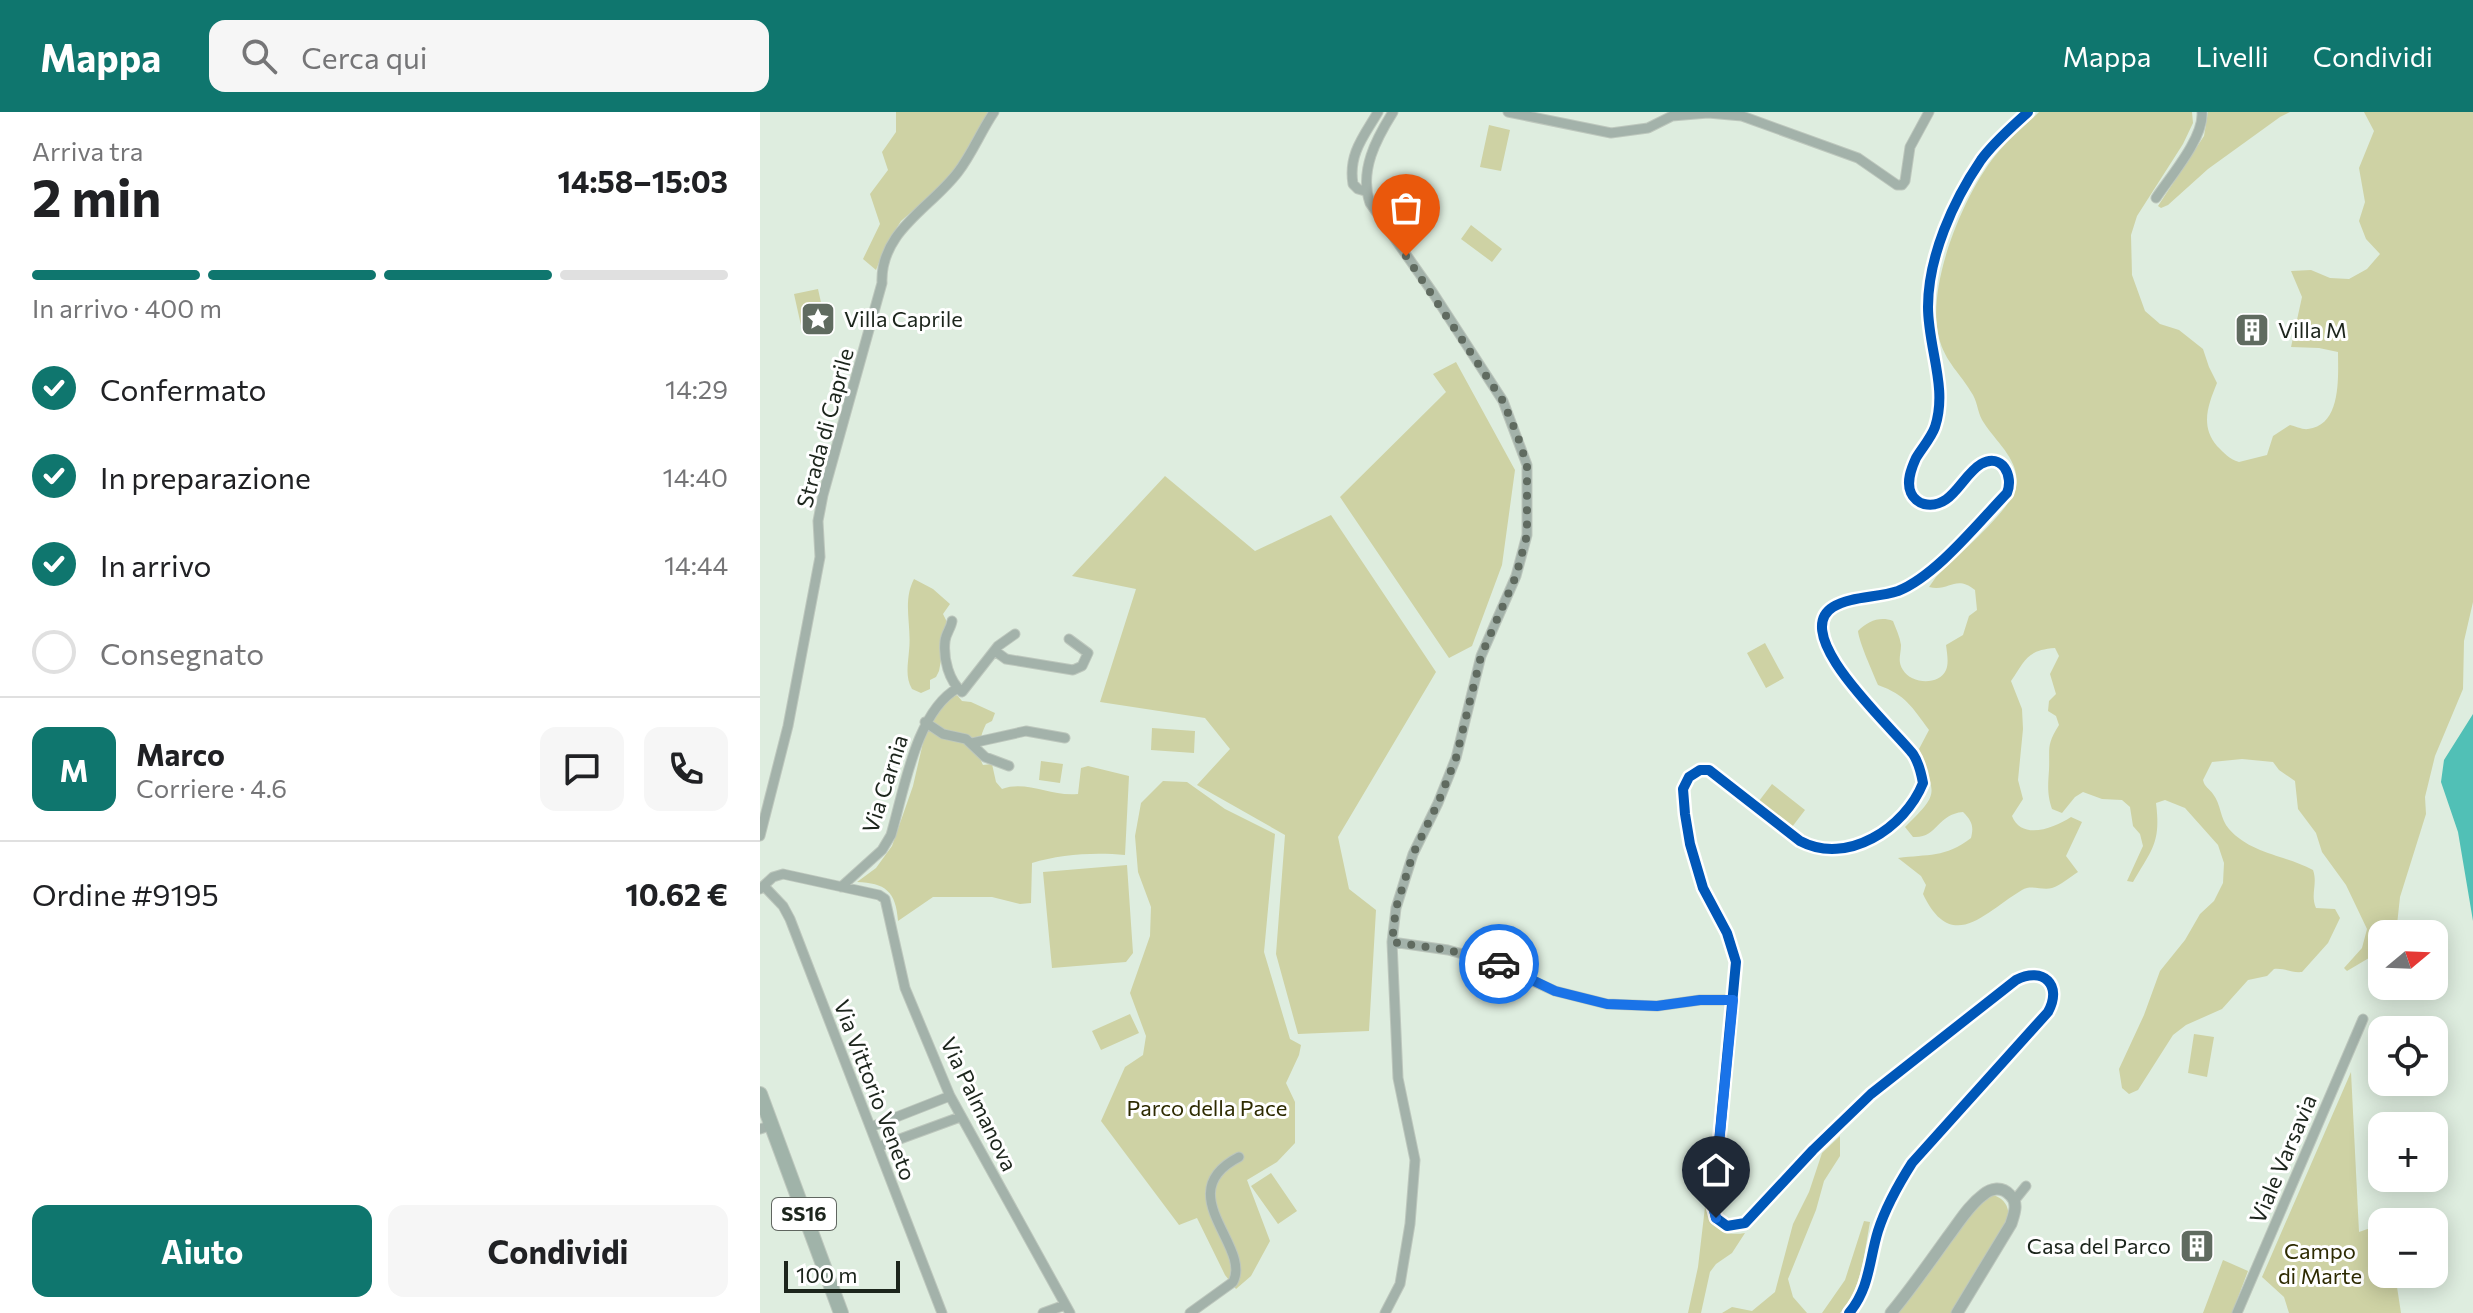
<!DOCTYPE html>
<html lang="it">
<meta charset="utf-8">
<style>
body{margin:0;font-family:Commissioner,sans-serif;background:#f6f6f6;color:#202124;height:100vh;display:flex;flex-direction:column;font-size:30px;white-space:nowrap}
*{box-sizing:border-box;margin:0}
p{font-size:26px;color:#757577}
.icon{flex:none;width:44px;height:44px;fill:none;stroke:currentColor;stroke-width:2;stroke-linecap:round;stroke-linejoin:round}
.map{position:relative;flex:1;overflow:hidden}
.drawer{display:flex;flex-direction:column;background:#fff;width:760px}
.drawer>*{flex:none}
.needle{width:52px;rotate:71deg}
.fabs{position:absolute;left:1608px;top:808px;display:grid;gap:16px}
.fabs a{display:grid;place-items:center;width:80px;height:80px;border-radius:16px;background:#fff;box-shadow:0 4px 20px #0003;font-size:40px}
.scale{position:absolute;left:24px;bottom:20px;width:116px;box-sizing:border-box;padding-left:8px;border:4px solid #1c251c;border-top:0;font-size:22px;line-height:28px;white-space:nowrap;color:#1c251c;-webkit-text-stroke:6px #fff;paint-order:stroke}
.pin{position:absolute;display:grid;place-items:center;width:68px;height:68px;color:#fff;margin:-82px -34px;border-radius:50% 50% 50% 0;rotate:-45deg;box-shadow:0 0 8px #0007}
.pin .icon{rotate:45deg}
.courier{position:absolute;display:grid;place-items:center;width:80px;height:80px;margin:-40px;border:6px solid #1a73e8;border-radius:50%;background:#fff;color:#222;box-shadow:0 2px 10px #0007}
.overview em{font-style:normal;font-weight:700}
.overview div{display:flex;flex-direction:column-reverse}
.overview{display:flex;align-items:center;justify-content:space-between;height:136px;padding:0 32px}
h1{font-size:52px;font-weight:700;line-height:60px}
.bar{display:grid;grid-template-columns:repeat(4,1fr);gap:12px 8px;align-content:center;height:96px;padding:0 32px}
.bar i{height:10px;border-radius:6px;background:#e0e0e0}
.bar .active{background:#0f766e}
.bar p{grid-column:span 4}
.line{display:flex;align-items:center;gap:20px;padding:0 32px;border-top:2px solid #e0e0e0}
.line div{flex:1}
.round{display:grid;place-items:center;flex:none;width:84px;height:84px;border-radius:16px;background:#f6f6f6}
ol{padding:0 32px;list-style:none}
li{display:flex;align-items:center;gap:24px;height:88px}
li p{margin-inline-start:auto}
li .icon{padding:8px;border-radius:50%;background:#0f766e;color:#fff;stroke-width:4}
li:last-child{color:#757577}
li i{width:44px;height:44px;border:4px solid #e0e0e0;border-radius:50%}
.primary-button{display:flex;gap:16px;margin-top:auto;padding:16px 32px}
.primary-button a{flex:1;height:92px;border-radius:16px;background:#0f766e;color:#fff;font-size:32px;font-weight:700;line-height:92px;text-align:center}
.primary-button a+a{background:#f6f6f6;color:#202124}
header{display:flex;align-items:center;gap:48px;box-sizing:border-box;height:112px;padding:0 40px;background:#0f766e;color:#fff}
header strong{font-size:38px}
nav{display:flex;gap:44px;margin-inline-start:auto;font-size:28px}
.search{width:560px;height:72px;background:#f6f6f6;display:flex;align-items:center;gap:20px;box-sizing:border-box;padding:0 28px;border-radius:16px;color:#757577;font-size:30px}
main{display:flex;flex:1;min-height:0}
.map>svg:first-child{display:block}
.green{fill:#ced2a4}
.water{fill:#51c0b6}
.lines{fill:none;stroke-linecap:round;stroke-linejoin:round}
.minor-casing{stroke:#bdc7bd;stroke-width:11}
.tertiary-casing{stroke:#bdc7bd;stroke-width:13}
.primary-casing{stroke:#bdc7bd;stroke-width:16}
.minor{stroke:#a3b2aa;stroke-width:9}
.tertiary{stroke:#a3b2aa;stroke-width:11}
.primary{stroke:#a0b3a9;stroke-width:14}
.cycleway-casing{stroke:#fff;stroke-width:15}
.cycleway{stroke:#0057b8;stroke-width:10}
.done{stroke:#606b60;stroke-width:8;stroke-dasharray:0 14.4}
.route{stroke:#1a73e8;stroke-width:10}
.labels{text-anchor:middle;stroke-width:6;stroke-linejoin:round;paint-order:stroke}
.shield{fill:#fff;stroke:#606660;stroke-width:2}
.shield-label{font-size:20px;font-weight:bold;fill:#1c251c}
.poi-label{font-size:22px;fill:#1c251c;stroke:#fff;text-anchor:start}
.street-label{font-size:22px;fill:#1c251c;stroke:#fff}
.park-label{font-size:22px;fill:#2e2b02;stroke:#fff}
</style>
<header>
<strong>Mappa</strong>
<div class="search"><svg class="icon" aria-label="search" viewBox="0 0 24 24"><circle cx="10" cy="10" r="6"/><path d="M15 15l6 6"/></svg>Cerca qui</div>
<nav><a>Mappa</a><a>Livelli</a><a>Condividi</a></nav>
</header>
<main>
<section class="drawer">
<div class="overview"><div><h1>2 min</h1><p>Arriva tra</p></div><em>14:58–15:03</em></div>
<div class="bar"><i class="active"></i><i class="active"></i><i class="active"></i><i></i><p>In arrivo · 400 m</p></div>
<ol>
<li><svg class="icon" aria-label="check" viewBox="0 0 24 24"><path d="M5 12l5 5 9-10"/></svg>Confermato<p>14:29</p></li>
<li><svg class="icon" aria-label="check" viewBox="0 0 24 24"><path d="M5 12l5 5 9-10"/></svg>In preparazione<p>14:40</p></li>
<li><svg class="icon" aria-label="check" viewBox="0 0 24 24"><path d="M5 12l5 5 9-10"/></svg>In arrivo<p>14:44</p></li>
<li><i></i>Consegnato</li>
</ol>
<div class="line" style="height:144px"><b class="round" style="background:#0f766e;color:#fff">M</b><div><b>Marco</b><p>Corriere · 4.6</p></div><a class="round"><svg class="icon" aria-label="chat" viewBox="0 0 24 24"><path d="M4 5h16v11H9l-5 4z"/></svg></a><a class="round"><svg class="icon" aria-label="phone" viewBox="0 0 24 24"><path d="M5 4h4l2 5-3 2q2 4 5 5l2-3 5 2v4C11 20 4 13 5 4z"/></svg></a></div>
<div class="line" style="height:104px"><div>Ordine #9195</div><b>10.62 €</b></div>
<div class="primary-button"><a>Aiuto</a><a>Condividi</a></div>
</section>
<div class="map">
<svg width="1713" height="1201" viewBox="0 0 1713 1201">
<rect width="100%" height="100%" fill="#deeddf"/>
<path class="green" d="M136 0H228L195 58 181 74 141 109 127 131 116 158 103 147 120 112 110 82 128 58 122 40 136 20Z
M1279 0H1432L1433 11 1423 32 1377 104 1371 123 1372 163 1385 199 1400 212 1419 218 1443 237 1449 255 1457 271C1448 293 1440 314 1457 334 1464 341 1469 347 1479 350L1507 343 1513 324 1530 313C1535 314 1543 318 1548 317 1582 313 1578 264 1578 240L1559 236 1531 235 1542 185 1531 159 1551 158 1570 166 1589 167 1607 157 1620 142 1606 127 1599 109 1605 90 1599 56 1614 19 1604 0H1713V490L1704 529 1703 577 1675 644 1665 685 1666 702 1640 785 1636 822H1622V847L1614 843 1587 859 1584 856 1602 836 1607 817 1586 773 1562 740 1556 721 1538 697 1535 669 1519 658 1513 650 1482 647 1452 650 1443 668C1445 676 1449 676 1453 682 1461 692 1460 707 1469 717 1491 742 1525 743 1553 758 1558 772 1550 782 1556 796L1575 797 1580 806 1568 831 1542 860C1531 861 1525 856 1514 857L1507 864 1488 868 1462 897 1426 913 1413 923 1378 978 1369 982 1362 976 1359 957 1384 903 1400 859 1425 828 1440 802 1454 789 1463 771 1464 751 1458 733 1425 696 1405 688 1396 691C1401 731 1392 737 1373 770L1367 769 1383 734 1380 722 1373 714 1370 695 1362 688 1342 687 1323 680 1315 685 1302 701 1292 697C1287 682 1288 673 1289 658 1290 635 1286 634 1299 613L1296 604 1288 599 1289 589 1296 582 1290 562 1299 544 1295 536C1266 538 1265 549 1251 569L1262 597 1263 617 1258 668 1263 687 1252 704C1262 729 1294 716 1311 705L1322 710 1306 744 1318 760C1310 765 1301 773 1292 776 1282 779 1272 772 1262 778 1225 800 1192 843 1163 782L1166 773 1161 764 1138 746C1168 742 1185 746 1211 726 1214 714 1212 709 1203 700 1177 702 1177 727 1153 725L1145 715C1183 678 1173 683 1159 637L1169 618C1152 595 1146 583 1118 573 1113 561 1099 530 1098 519 1108 509 1120 504 1133 509 1136 517 1140 525 1141 533 1141 543 1137 549 1143 558 1151 572 1179 574 1186 558 1189 551 1187 541 1186 533L1203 523 1209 504 1217 498 1215 478C1195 462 1190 480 1169 475L1176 465C1194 446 1252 398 1256 375 1261 349 1236 330 1224 311 1218 303 1218 292 1213 283 1201 262 1185 250 1179 226 1165 174 1205 78 1239 39 1251 25 1266 13 1279 0Z
M1448 0H1530L1520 5 1448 57 1408 93 1401 96 1398 94 1444 24Z
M729 13 750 18 741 59 720 55Z
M711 113 742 137 732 150 701 127Z
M58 177 66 213 42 218 34 182Z
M696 250 755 358 742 453 712 534 689 546 580 385 686 280 673 262Z
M405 364 495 439 571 403 676 560 578 725 589 777 616 798 609 919 538 922 516 842 525 723 437 673 470 637 445 606 340 590 376 477 312 464Z
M154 467 173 477 190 492 183 502 188 512 179 559 176 565 170 568V577L161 581 152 577C145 565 148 552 149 539 152 513 142 490 154 467Z
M1005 531 1024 566 1006 576 987 541Z
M197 583 202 589 211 590 235 601 232 609 226 612C220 624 216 641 223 653L232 652 236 670 242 677C267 668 291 685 318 682L321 656 328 654 369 664 365 743C336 740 300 742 272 751L271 791 260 792 232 785H173L138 809C136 779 125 771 97 770L116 756 132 734 153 674 168 609 186 589Z
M392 616 435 619 434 641 391 638Z
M281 649 303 652 300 671 279 668Z
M403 669 427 670 465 697 515 722 504 840 530 927 541 933 539 943 526 971 535 990V1031L517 1050 487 1068 510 1129 491 1164 476 1177 465 1163 437 1106 419 1113 341 1009 365 955 383 943 386 924 370 881 390 824 391 795 378 760 375 724 381 691Z
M1012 672 1045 698 1032 715 999 689Z
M367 753 373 841 366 850 292 856 283 760Z
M370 902 379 921 341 938 332 919Z
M1434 922 1454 925 1447 965 1428 961Z
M1591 960 1599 1120 1622 1112V1162H1635L1641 1201H1529L1524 1185 1502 1165Z
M1080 1024V1044L1064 1069 1056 1098 1028 1167 1033 1185 1047 1201H962L972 1195 992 1199 1015 1180 1033 1112 1049 1080 1062 1041Z
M511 1061 537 1099 518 1112 491 1074Z
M1234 1083C1245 1088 1248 1093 1249 1105L1192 1201H1138L1213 1099 1227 1084Z
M945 1095C952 1115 962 1125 985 1121L972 1141 956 1152 950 1160 941 1201H928L938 1155Z
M1104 1109 1110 1110C1104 1142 1102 1177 1080 1201H1062L1085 1168Z
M1463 1148 1488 1159 1472 1201H1443Z"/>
<path class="water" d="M1713 602V809L1698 720 1681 670 1684 648Z"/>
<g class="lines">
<g class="minor-casing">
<path id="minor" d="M748 0 851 21 888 16 912 4 948 1 982 4 1098 46 1137 73H1142L1145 69 1150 35 1169 0
M605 79 598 77 593 72C588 42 604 24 618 0
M1396 86C1410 65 1444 26 1442 0
M192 509C191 516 186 521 185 529 183 547 189 569 202 580L238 534 255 522
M235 539 246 547 313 558 322 554 328 541 309 527
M165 610 183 622 206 627 225 645 249 654
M212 631 266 619 305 626
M0 724 28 614 60 445 58 409 63 383 122 171C120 119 171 96 198 60 212 42 221 19 234 0
M4 774 23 794 30 807 182 1201
M81 775 122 738 131 723C144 679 156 599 198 576
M0 777 13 765 23 762 119 783 125 787 145 876 190 984 310 1201
M632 830 688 838 728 849 795 879 847 892 897 894 940 888H973
M111 1015 190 984
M0 1017 12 1013
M118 1035 200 1005
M1254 1089 1266 1074
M283 1201 305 1193
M430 1201 473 1170C492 1134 409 1081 479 1045
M625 1201 640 1172 650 1112 655 1048 638 966 632 830 636 796 653 742 678 691 696 646 721 544 756 464 767 423V353L743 289 673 181 610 91C599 59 616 27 633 0
M1477 1201 1603 907"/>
</g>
<g class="tertiary-casing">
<path id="tertiary" d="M1089 1201C1110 1176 1109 1148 1118 1119 1126 1094 1138 1073 1152 1051L1288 900C1303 873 1283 854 1256 868L1111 982 1053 1038 985 1111 967 1114 956 1106 953 1094 976 850 967 821 943 776 930 732 925 702 923 677 929 665 940 658H949L1040 729C1087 754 1145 716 1163 671 1161 660 1159 651 1153 642 1134 617 1028 523 1073 495 1091 484 1117 486 1138 479 1176 464 1218 411 1247 381 1254 364 1242 340 1221 352 1201 364 1192 398 1164 392 1159 391 1153 386 1151 381 1146 370 1151 357 1156 346 1162 336 1171 326 1175 315 1188 276 1168 236 1168 195 1168 145 1193 89 1221 48 1234 30 1252 15 1268 0
M1131 1201C1151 1177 1169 1151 1187 1126 1198 1112 1208 1094 1223 1083 1231 1076 1242 1074 1250 1083 1259 1091 1254 1102 1251 1112L1197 1201"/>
</g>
<g class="primary-casing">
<path id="primary" d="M0 982 81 1201"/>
</g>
<use href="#minor" class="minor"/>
<use href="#tertiary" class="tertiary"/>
<use href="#primary" class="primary"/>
<g class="cycleway-casing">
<path id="cycleway" d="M1089 1201C1110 1176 1109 1148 1118 1119 1126 1094 1138 1073 1152 1051L1288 900C1303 873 1283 854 1256 868L1111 982 1053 1038 985 1111 967 1114 956 1106 953 1094 976 850 967 821 943 776 930 732 925 702 923 677 929 665 940 658H949L1040 729C1087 754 1145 716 1163 671 1161 660 1159 651 1153 642 1134 617 1028 523 1073 495 1091 484 1117 486 1138 479 1176 464 1218 411 1247 381 1254 364 1242 340 1221 352 1201 364 1192 398 1164 392 1159 391 1153 386 1151 381 1146 370 1151 357 1156 346 1162 336 1171 326 1175 315 1188 276 1168 236 1168 195 1168 145 1193 89 1221 48 1234 30 1252 15 1268 0"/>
</g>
<use href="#cycleway" class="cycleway"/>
</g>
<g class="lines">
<path class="done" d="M646 144 743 289 758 325 767 353V423L756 464 721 544 696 646 678 691 653 742 636 796 632 830 688 838 739 852"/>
<path class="route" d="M739 852 795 879 847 892 897 894 940 888H973L953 1094 956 1106"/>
</g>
<defs>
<g id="sight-square" transform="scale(1.8)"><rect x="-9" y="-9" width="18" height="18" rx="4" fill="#606b60" stroke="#fff"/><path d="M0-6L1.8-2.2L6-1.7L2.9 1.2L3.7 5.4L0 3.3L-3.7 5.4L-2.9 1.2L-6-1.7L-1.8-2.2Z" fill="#fff"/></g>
<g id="building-square" transform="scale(1.8)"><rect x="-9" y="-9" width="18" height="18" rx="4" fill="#606b60" stroke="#fff"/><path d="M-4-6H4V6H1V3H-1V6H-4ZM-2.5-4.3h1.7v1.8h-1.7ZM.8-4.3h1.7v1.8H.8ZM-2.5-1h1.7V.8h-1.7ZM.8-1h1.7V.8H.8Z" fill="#fff"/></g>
</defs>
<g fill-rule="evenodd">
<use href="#sight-square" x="58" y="207"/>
<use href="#building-square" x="1492" y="218"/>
<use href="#building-square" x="1437" y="1134"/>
</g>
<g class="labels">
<rect class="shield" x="12" y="1086" width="64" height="32" rx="6"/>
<g class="shield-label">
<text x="44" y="1109">SS16</text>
</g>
<g class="poi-label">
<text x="84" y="215">Villa Caprile</text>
<text x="1518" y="226">Villa M</text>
<text x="1411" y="1142" text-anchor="end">Casa del Parco</text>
</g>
<g class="street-label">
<text transform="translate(65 316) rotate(-75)" y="8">Strada di Caprile</text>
<text transform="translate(125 672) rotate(-72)" y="8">Via Carnia</text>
<text transform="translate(115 978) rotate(69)" y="8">Via Vittorio Veneto</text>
<text transform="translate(219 992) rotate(64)" y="8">Via Palmanova</text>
<text transform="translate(1523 1047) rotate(-67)" y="8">Viale Varsavia</text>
</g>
<g class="park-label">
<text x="447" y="1004">Parco della Pace</text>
<text x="1560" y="1147">Campo<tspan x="1560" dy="25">di Marte</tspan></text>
</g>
</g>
</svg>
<div class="fabs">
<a><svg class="needle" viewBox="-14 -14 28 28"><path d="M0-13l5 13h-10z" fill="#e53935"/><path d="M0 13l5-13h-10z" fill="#757577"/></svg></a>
<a><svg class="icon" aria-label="locate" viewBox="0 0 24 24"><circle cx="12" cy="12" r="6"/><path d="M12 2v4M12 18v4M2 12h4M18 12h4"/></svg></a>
<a>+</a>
<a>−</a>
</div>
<div class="scale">100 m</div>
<div class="pin" style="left:646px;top:144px;background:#ea580c"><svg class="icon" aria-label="bag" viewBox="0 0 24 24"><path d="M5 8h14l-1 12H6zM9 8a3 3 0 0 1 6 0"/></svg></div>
<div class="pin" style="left:956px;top:1106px;background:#1f2937"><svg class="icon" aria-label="home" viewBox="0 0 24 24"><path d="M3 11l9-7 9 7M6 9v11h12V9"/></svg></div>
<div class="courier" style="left:739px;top:852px"><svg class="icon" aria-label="car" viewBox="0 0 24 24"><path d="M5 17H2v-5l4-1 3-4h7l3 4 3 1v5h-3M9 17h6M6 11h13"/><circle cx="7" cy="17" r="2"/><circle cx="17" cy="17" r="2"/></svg></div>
</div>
</main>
